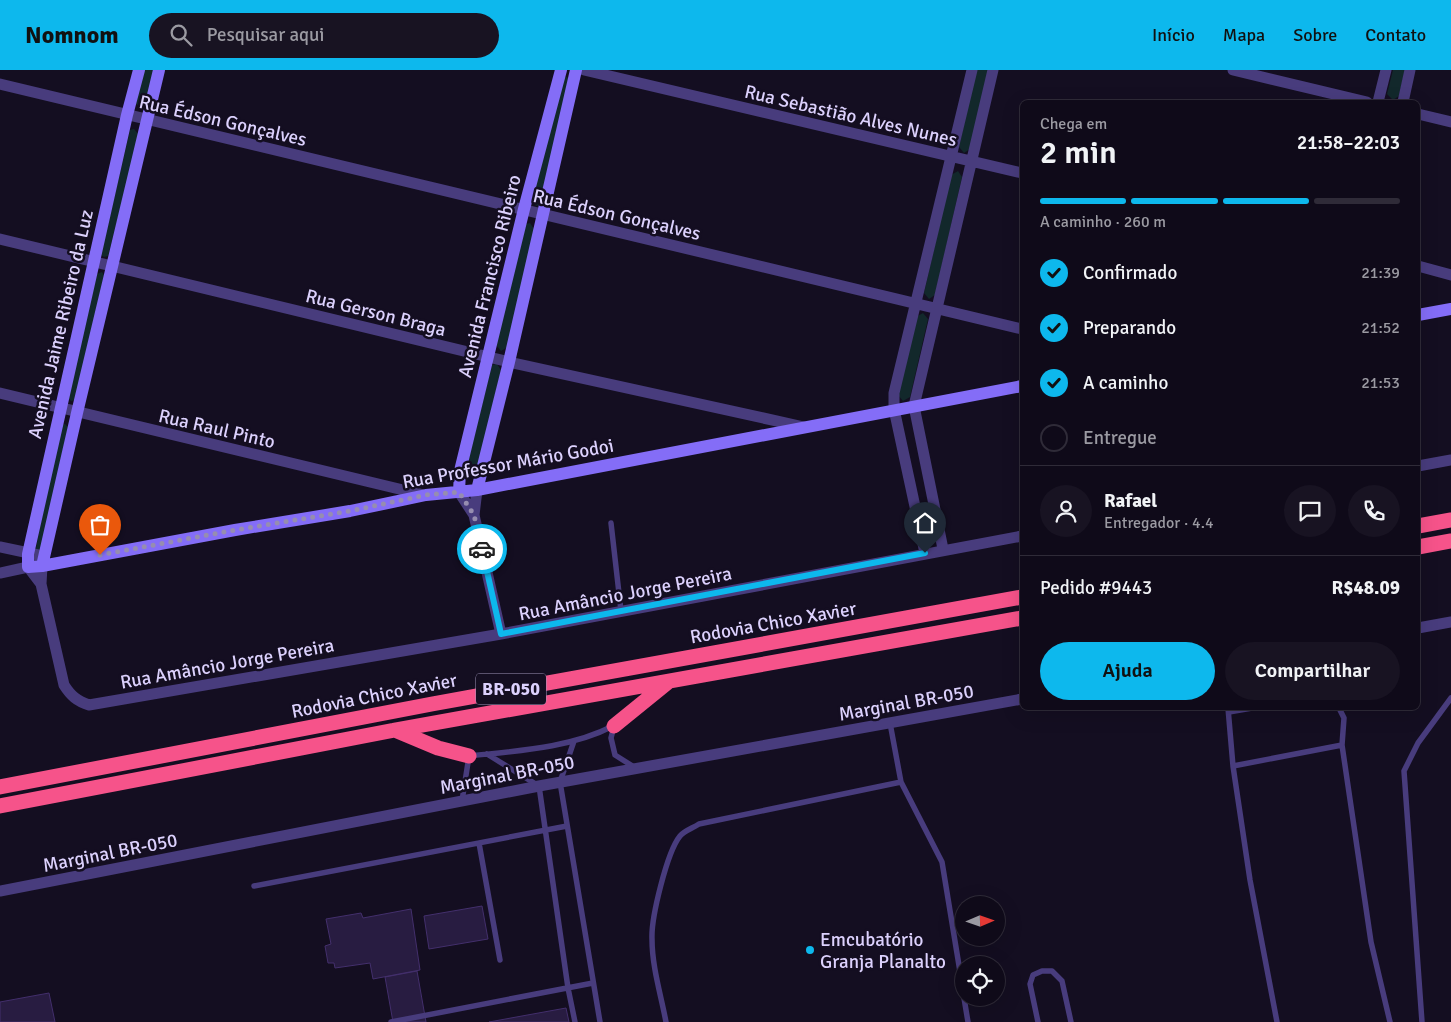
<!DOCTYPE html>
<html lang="pt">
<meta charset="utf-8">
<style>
body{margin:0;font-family:Signika,sans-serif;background:#181322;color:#f1f3f6;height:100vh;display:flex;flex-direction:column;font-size:19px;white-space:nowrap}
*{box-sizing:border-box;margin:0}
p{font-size:16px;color:#9b9aa2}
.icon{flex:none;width:28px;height:28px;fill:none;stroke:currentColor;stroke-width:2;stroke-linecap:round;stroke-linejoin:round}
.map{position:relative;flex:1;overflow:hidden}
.details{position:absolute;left:1020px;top:30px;width:400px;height:610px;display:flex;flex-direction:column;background:#0f0a19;border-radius:8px;box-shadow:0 5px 20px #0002,0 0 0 1px #2f2b38}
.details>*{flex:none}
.needle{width:32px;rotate:88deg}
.tools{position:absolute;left:955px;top:826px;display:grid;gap:10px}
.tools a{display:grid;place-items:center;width:50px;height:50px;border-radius:50%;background:#0f0a19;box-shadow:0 5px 20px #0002,0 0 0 1px #2f2b38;font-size:25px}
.pin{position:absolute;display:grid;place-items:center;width:42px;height:42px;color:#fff;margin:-51px -21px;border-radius:50% 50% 50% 0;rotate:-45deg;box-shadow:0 0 5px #0007}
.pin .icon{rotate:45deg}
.courier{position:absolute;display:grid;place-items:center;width:50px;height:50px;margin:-25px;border:4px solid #0db8ed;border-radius:50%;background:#fff;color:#222;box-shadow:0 1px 6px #0007}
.head em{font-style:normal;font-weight:600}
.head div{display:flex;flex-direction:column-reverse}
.head{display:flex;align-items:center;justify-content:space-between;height:85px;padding:0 20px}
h1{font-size:32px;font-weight:600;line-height:38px}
.bar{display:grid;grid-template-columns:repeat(4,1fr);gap:8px 5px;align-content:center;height:60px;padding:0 20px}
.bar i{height:6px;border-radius:4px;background:#2f2b38}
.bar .selected{background:#0db8ed}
.bar p{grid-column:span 4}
.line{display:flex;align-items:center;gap:12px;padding:0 20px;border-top:1px solid #2f2b38}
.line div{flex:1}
.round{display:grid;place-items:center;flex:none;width:52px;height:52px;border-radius:26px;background:#181322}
ol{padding:0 20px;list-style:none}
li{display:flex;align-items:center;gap:15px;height:55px}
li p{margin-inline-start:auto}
li .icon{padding:5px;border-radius:50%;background:#0db8ed;color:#111;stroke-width:4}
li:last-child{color:#9b9aa2}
li i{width:28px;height:28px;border:2px solid #2f2b38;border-radius:50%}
.cta{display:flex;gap:10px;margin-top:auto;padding:10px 20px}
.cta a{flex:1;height:58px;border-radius:30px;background:#0db8ed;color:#111;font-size:20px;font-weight:600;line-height:58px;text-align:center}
.cta a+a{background:#181322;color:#f1f3f6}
header{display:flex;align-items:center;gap:30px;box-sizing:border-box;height:70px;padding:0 25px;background:#0db8ed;color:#111}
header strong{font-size:24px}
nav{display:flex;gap:28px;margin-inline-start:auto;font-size:18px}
.search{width:350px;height:45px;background:#181322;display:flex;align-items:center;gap:12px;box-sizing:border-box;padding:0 18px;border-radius:28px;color:#9b9aa2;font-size:19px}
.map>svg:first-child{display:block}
.green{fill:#12282b}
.building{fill:#281c41;stroke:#432f6c}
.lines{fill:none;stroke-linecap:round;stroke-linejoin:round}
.lane{stroke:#483c7d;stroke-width:5.5}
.street{stroke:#483c7d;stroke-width:11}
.secondary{stroke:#846df7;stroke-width:12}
.highway{stroke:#f6538a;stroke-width:15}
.done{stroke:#968db0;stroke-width:5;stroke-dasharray:0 9}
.route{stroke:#0db8ed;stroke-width:6}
.poi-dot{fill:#0db8ed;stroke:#140e21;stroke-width:2}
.labels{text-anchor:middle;stroke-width:5;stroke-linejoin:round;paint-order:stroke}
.shield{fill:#140e21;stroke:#a096bb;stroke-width:1}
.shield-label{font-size:18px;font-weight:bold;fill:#dcd1fd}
.street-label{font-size:19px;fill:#dcd1fd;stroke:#140e21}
.poi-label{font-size:19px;fill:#dcd1fd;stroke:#140e21;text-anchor:start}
</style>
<header>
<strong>Nomnom</strong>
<div class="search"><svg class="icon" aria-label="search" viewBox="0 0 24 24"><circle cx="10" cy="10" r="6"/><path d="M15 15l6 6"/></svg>Pesquisar aqui</div>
<nav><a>Início</a><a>Mapa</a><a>Sobre</a><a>Contato</a></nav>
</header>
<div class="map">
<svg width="1451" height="952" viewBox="0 0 1451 952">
<rect width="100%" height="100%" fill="#140e21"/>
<path class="green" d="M143 0H154L146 33 140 37 136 34Z
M976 0H988L970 79 964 83 959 77Z
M1393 0H1405L1399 26 1393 30 1387 24Z
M567 7 569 10 541 134 536 136 532 129 562 8Z
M134 59 139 65 108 186 104 187 101 185 130 60Z
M958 101 962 107 935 225 929 229 924 223 951 105Z
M530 153 534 159 508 277 501 281 496 275 526 154Z
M102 202 104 205 75 330 71 331 68 328 97 204Z
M923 243 928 249 910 327 903 331 898 325 916 247Z
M497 294 501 300 476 404 469 409 465 403 492 295Z
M65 354 68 357 41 478 35 483 60 355Z"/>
<path class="building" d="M482 836 488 869 429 879 424 846Z
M411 839 420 900 373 909 370 893 335 898 334 893H328L325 876 331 874 326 849 361 843 363 848Z
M417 901 426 952H393L385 907Z
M49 923 55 952H0V932Z
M566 938 569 952H489Z"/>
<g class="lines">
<path class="lane" d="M611 453 621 541
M1228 638 1233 696 1250 810 1277 952
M1339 638 1344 648 1342 675 1371 872 1390 952
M1229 642 1252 638
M614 656 611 668 615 685 634 697
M574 671 560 712 600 952
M487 684 539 716 568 918 575 952
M1233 696 1342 675
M901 712 942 792 964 926
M462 731 469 686C515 681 571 678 613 656
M479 773 500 890
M254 816 567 756
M964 928 968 952
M391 952 593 913
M666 952C661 925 652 897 652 869 651 848 667 782 680 766 684 761 693 758 699 754L901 712 890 653
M1038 952 1030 914 1033 905 1042 901H1052L1062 911 1071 952
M1422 952 1404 701 1418 673 1451 628"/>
<path class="street" d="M584 0 1022 103
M1233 0 1367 32
M0 14 1022 259
M1378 32 1386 0
M1403 32 1410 0
M1418 44 1451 52
M0 169 509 292 804 357
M1418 196 1451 205
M0 323 424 425
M1418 396 1451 390
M477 420 474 445 501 564
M459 422 474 445
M0 477 43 486
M943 479 914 336 993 0
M925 483 894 339V323L972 0
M42 496 41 514 64 615C71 626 77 631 89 635L501 564 1022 466
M0 503 28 497 41 514
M1418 558 1451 552
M0 821 539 716 1022 629"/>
<path class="secondary" d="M139 0 127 45 28 484V497L42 496 235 460 350 441 426 425 477 420 1022 316
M1418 245 1451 239
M477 420 509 292 576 0
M459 422 460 401 524 139 561 0
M42 496 77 343 159 0"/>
<path class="highway" d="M1418 456 1451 450
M1418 477 1451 471
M614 656 667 613
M395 660 438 678 469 686
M0 717 432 634 1022 527
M0 736 395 660 1022 548"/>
</g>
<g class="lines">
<path class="done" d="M100 485 235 460 350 441 426 425 459 422 474 445 482 479"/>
<path class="route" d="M482 479 501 564 925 483"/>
</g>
<circle class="poi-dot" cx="810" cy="880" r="5"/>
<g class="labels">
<rect class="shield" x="476" y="603.5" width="70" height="31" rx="4"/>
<g class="shield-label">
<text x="511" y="625">BR-050</text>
</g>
<g class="street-label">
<text transform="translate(851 45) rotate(13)" y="7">Rua Sebastião Alves Nunes</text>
<text transform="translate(223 50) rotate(13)" y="7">Rua Édson Gonçalves</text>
<text transform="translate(617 144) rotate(13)" y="7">Rua Édson Gonçalves</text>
<text transform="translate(489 206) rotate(-76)" y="7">Avenida Francisco Ribeiro</text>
<text transform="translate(376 242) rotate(14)" y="7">Rua Gerson Braga</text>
<text transform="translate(60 254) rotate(-77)" y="7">Avenida Jaime Ribeiro da Luz</text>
<text transform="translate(217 358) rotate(13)" y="7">Rua Raul Pinto</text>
<text transform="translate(508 393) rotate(-10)" y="7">Rua Professor Mário Godoi</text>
<text transform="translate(625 523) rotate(-11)" y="7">Rua Amâncio Jorge Pereira</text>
<text transform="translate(773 552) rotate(-10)" y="7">Rodovia Chico Xavier</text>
<text transform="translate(227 593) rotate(-10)" y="7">Rua Amâncio Jorge Pereira</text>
<text transform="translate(374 625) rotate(-11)" y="7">Rodovia Chico Xavier</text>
<text transform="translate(906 632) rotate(-10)" y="7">Marginal BR-050</text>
<text transform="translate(507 704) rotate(-11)" y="7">Marginal BR-050</text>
<text transform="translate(110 782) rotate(-11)" y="7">Marginal BR-050</text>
</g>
<g class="poi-label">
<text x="820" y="876">Emcubatório<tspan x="820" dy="22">Granja Planalto</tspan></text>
</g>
</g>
</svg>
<div class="tools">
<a><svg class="needle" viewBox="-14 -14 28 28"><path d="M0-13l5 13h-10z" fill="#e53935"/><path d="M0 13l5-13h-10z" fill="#9b9aa2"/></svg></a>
<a><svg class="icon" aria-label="locate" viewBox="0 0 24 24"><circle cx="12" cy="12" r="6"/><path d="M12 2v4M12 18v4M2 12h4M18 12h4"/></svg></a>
</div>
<div class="pin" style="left:100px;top:485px;background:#ea580c"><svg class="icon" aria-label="bag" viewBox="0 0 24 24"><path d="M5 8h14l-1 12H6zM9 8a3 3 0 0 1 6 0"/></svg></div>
<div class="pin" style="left:925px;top:483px;background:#1f2937"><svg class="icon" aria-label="home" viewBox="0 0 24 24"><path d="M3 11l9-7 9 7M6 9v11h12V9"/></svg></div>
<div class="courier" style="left:482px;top:479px"><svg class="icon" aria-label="car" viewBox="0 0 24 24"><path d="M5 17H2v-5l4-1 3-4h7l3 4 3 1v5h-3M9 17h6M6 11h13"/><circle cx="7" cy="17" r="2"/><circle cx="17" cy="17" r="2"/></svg></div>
<section class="details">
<div class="head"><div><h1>2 min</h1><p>Chega em</p></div><em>21:58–22:03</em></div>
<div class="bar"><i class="selected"></i><i class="selected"></i><i class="selected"></i><i></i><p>A caminho · 260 m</p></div>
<ol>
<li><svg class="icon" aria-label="check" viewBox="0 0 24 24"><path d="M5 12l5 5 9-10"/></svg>Confirmado<p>21:39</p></li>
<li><svg class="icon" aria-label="check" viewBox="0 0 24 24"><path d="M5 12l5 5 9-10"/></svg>Preparando<p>21:52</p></li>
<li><svg class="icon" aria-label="check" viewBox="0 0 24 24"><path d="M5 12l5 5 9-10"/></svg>A caminho<p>21:53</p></li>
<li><i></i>Entregue</li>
</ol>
<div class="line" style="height:90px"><a class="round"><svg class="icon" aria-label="person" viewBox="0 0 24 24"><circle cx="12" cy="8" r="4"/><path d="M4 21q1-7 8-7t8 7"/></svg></a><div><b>Rafael</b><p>Entregador · 4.4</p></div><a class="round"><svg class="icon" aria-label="chat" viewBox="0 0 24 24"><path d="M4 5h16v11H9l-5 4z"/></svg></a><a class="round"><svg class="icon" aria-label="phone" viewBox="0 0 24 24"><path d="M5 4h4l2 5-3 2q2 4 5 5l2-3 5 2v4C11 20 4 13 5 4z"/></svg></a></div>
<div class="line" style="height:65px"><div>Pedido #9443</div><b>R$48.09</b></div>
<div class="cta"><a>Ajuda</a><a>Compartilhar</a></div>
</section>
</div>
